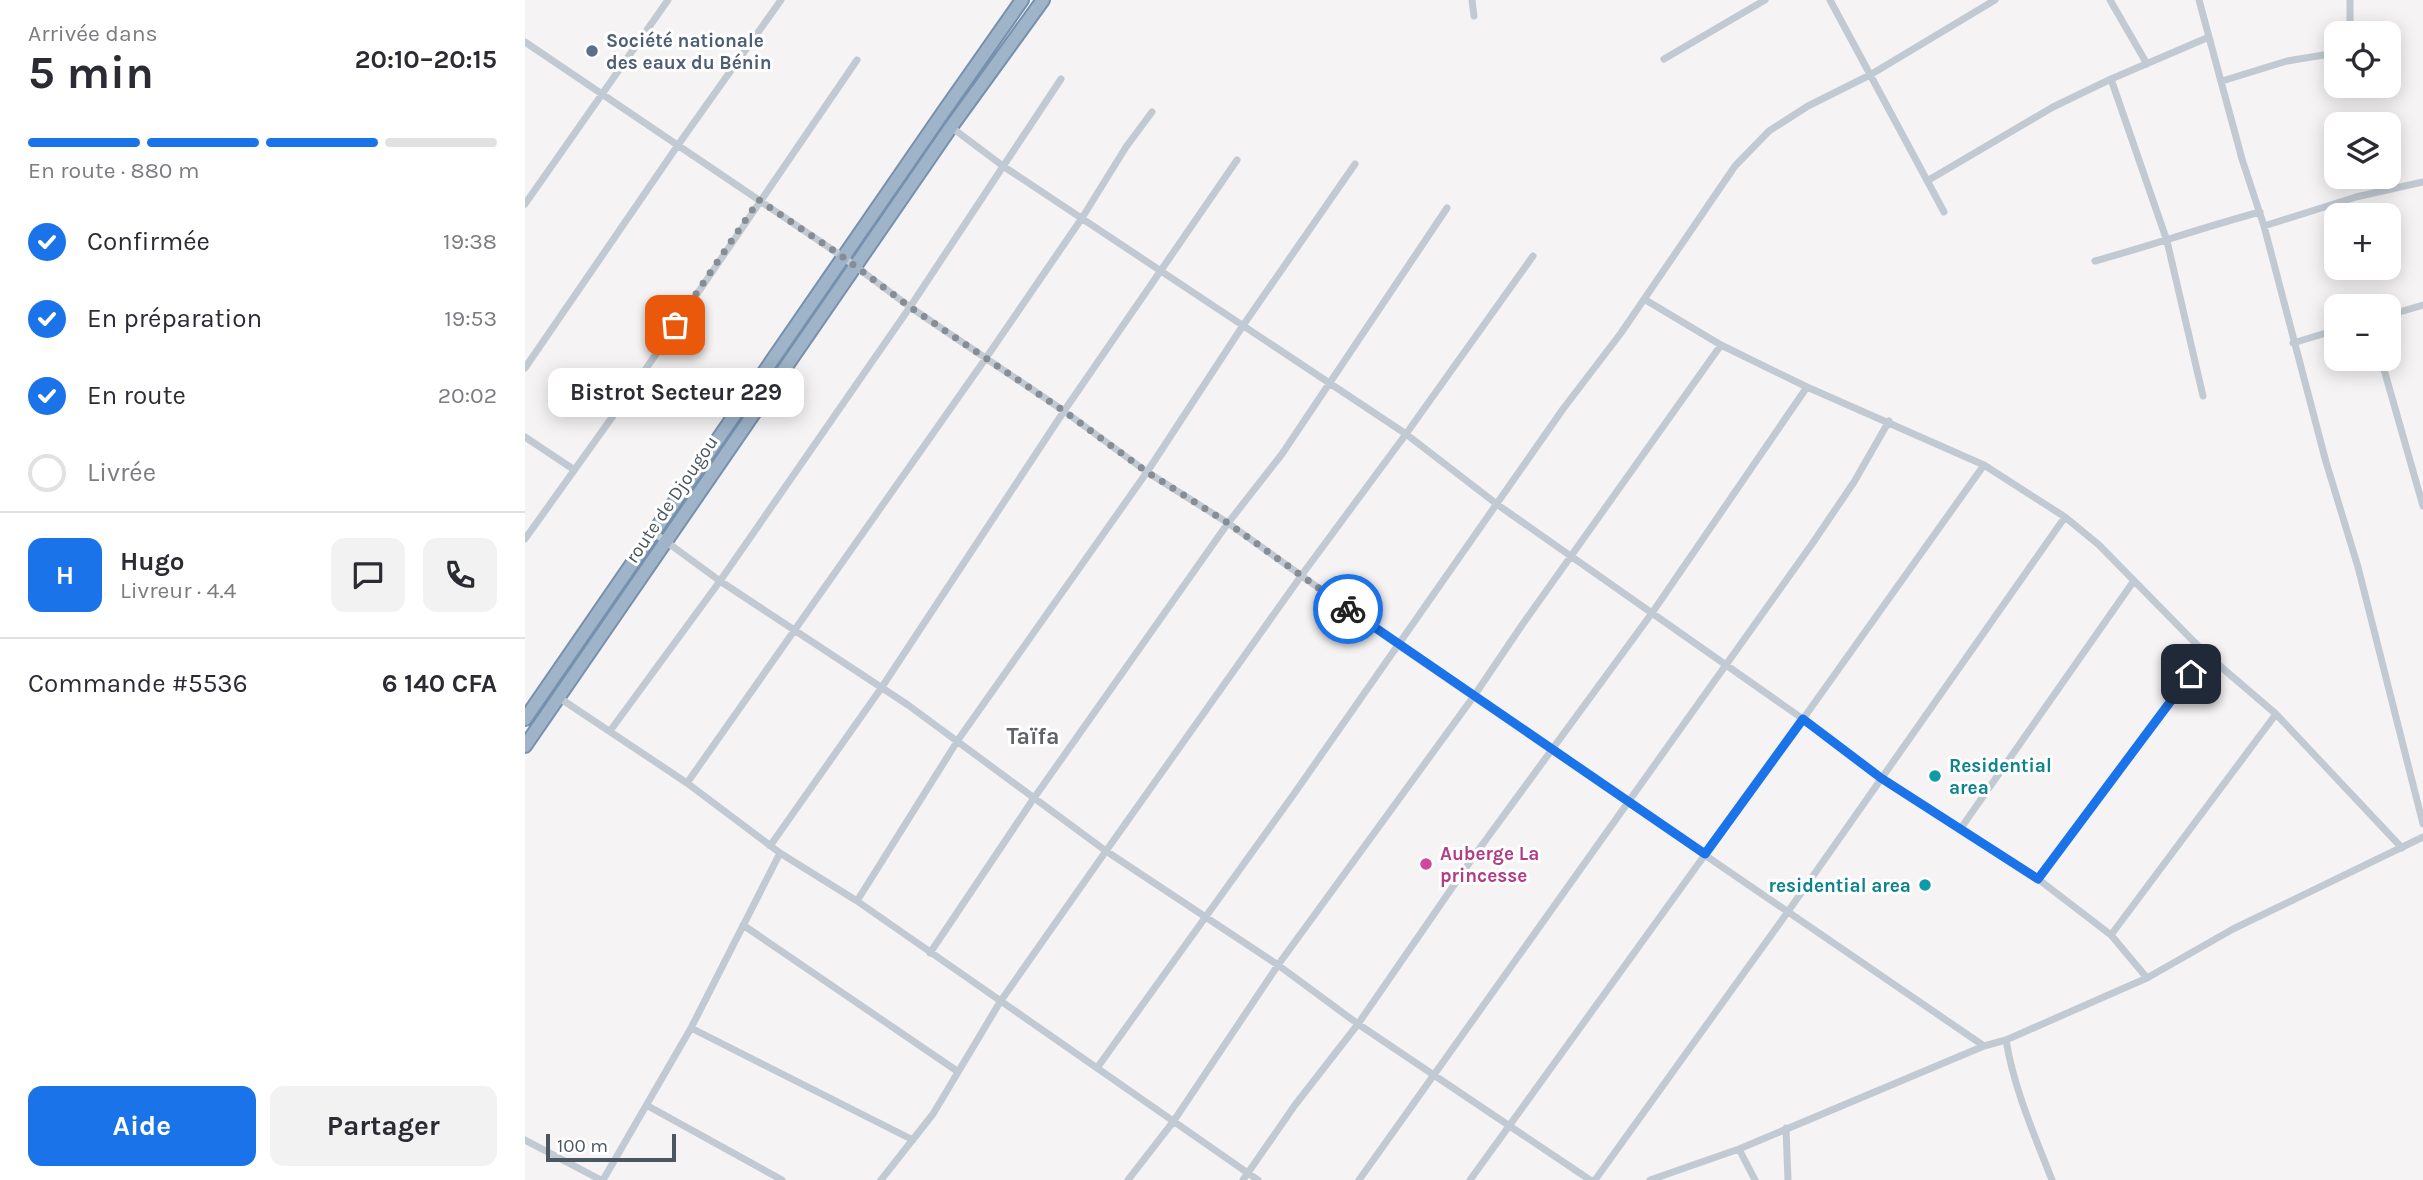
<!DOCTYPE html>
<html lang="fr">
<meta charset="utf-8">
<style>
body{margin:0;font-family:Karla,sans-serif;background:#f2f2f3;color:#2b2b33;height:100vh;display:flex;flex-direction:column;font-size:26px;white-space:nowrap}
*{box-sizing:border-box;margin:0}
p{font-size:23px;color:#7c7c81}
.icon{flex:none;width:38px;height:38px;fill:none;stroke:currentColor;stroke-width:2;stroke-linecap:round;stroke-linejoin:round}
.map{position:relative;flex:1;overflow:hidden}
.sheet{display:flex;flex-direction:column;background:#fff;width:525px}
.sheet>*{flex:none}
.tools{position:absolute;left:1799px;top:21px;display:grid;gap:14px}
.tools a{display:grid;place-items:center;width:77px;height:77px;border-radius:14px;background:#fff;box-shadow:0 4px 18px #0003;font-size:35px}
.scale{position:absolute;left:21px;bottom:18px;width:130px;box-sizing:border-box;padding-left:7px;border:4px solid #4a5661;border-top:0;font-size:19px;line-height:24px;white-space:nowrap;color:#4a5661;-webkit-text-stroke:5px #fff;paint-order:stroke}
.pin{position:absolute;display:grid;place-items:center;width:60px;height:60px;color:#fff;margin:-30px;border-radius:14px;box-shadow:0 4px 10px #0006}
.courier{position:absolute;display:grid;place-items:center;width:70px;height:70px;margin:-35px;border:5px solid #1a73e8;border-radius:50%;background:#fff;color:#222;box-shadow:0 2px 9px #0007}
.bubble{position:absolute;height:49px;border-radius:14px;background:#fff;box-shadow:0 4px 18px #0003;font-size:23px;font-weight:700;line-height:49px;text-align:center}
.headline em{font-style:normal;font-weight:700}
.headline div{display:flex;flex-direction:column-reverse}
.headline{display:flex;align-items:center;justify-content:space-between;height:119px;padding:0 28px}
h1{font-size:46px;font-weight:700;line-height:52px}
.bar{display:grid;grid-template-columns:repeat(4,1fr);gap:10px 7px;align-content:center;height:84px;padding:0 28px}
.bar i{height:9px;border-radius:5px;background:#e1e1e2}
.bar .current{background:#1a73e8}
.bar p{grid-column:span 4}
.line{display:flex;align-items:center;gap:18px;padding:0 28px;border-top:2px solid #e1e1e2}
.line div{flex:1}
.round{display:grid;place-items:center;flex:none;width:74px;height:74px;border-radius:14px;background:#f2f2f3}
ol{padding:0 28px;list-style:none}
li{display:flex;align-items:center;gap:21px;height:77px}
li p{margin-inline-start:auto}
li .icon{padding:7px;border-radius:50%;background:#1a73e8;color:#fff;stroke-width:4}
li:last-child{color:#7c7c81}
li i{width:38px;height:38px;border:4px solid #e1e1e2;border-radius:50%}
.action{display:flex;gap:14px;margin-top:auto;padding:14px 28px}
.action a{flex:1;height:80px;border-radius:14px;background:#1a73e8;color:#fff;font-size:28px;font-weight:700;line-height:80px;text-align:center}
.action a+a{background:#f2f2f3;color:#2b2b33}
main{display:flex;flex:1;min-height:0}
.map>svg:first-child{display:block}
.lines{fill:none;stroke-linecap:round;stroke-linejoin:round}
.trunk-casing{stroke:#7690ad;stroke-width:16}
.minor{stroke:#c1cad2;stroke-width:7}
.trunk{stroke:#9fb4c9;stroke-width:12}
.done{stroke:#868d94;stroke-width:7;stroke-dasharray:0 12.6}
.route{stroke:#1a73e8;stroke-width:9}
.service-dot{fill:#5c6f8a;stroke:#fff;stroke-width:2.5}
.culture-dot{fill:#0f9aa8;stroke:#fff;stroke-width:2.5}
.hotel-dot{fill:#d1479c;stroke:#fff;stroke-width:2.5}
.labels{text-anchor:middle;stroke-width:6;stroke-linejoin:round;paint-order:stroke}
.service-label{font-size:19px;font-weight:bold;fill:#4e5e75;stroke:#fff;text-anchor:start}
.street-label{font-size:19px;fill:#4a5661;stroke:#fff}
.culture-label{font-size:19px;font-weight:bold;fill:#0d838f;stroke:#fff;text-anchor:start}
.hotel-label{font-size:19px;font-weight:bold;fill:#b23c85;stroke:#fff;text-anchor:start}
.quarter-label{font-size:23px;font-weight:bold;fill:#5f6368;stroke:#fff}
</style>
<main>
<section class="sheet">
<div class="headline"><div><h1>5 min</h1><p>Arrivée dans</p></div><em>20:10–20:15</em></div>
<div class="bar"><i class="current"></i><i class="current"></i><i class="current"></i><i></i><p>En route · 880 m</p></div>
<ol>
<li><svg class="icon" aria-label="check" viewBox="0 0 24 24"><path d="M5 12l5 5 9-10"/></svg>Confirmée<p>19:38</p></li>
<li><svg class="icon" aria-label="check" viewBox="0 0 24 24"><path d="M5 12l5 5 9-10"/></svg>En préparation<p>19:53</p></li>
<li><svg class="icon" aria-label="check" viewBox="0 0 24 24"><path d="M5 12l5 5 9-10"/></svg>En route<p>20:02</p></li>
<li><i></i>Livrée</li>
</ol>
<div class="line" style="height:126px"><b class="round" style="background:#1a73e8;color:#fff">H</b><div><b>Hugo</b><p>Livreur · 4.4</p></div><a class="round"><svg class="icon" aria-label="chat" viewBox="0 0 24 24"><path d="M4 5h16v11H9l-5 4z"/></svg></a><a class="round"><svg class="icon" aria-label="phone" viewBox="0 0 24 24"><path d="M5 4h4l2 5-3 2q2 4 5 5l2-3 5 2v4C11 20 4 13 5 4z"/></svg></a></div>
<div class="line" style="height:91px"><div>Commande #5536</div><b>6 140 CFA</b></div>
<div class="action"><a>Aide</a><a>Partager</a></div>
</section>
<div class="map">
<svg width="1898" height="1180" viewBox="0 0 1898 1180">
<rect width="100%" height="100%" fill="#f5f3f3"/>
<g class="lines">
<g class="trunk-casing">
<path id="trunk" d="M0 719 417 114 497 0
M0 746 426 127 518 0"/>
</g>
<path class="minor" d="M947 0 949 16
M1305 0 1419 212
M1585 0 1622 64
M1674 0 1717 159 1739 226 1801 462 1833 567 1898 824
M1825 33V0
M0 42 318 257 385 307 539 411 622 472 703 523 873 645 1459 1046
M1139 59 1240 0
M1586 79 1642 241 1678 396
M1697 81 1762 61 1811 53
M426 127 478 166 881 434 973 505 1278 719 1355 778 1513 879 1586 935 1622 978
M1402 181 1528 107 1586 79 1684 37
M0 204 143 0
M1739 226 1831 197 1898 182
M1570 261C1625 246 1679 227 1735 212
M1119 299 1196 345 1282 387
M1864 315 1898 305
M1768 343 1811 330
M1856 359 1898 506
M0 368 153 145 256 0
M0 437 48 469
M128 532 195 581 383 705 581 851 753 965 833 1024 1065 1180
M0 539 103 395 332 60
M33 697 162 783 255 853 332 901 733 1180
M85 731 195 581 385 307 536 79
M162 783 461 358 557 218 601 147 627 112
M1436 828 1608 582
M245 846 357 687 539 411 712 160
M1513 879 1681 654
M332 901 433 740 622 472 717 327 830 164
M218 925 432 1071
M1586 935 1751 714
M405 953 509 798 703 523 757 454 922 208
M166 1028 388 1140
M1481 1040C1489 1089 1509 1134 1527 1180
M572 1068 771 791 1038 409 1096 333 1210 166 1244 131 1283 106 1345 75 1470 0
M123 1106 257 1180
M1261 1128 1263 1180
M0 1140 76 1180
M1214 1149 1230 1180
M78 1180 166 1028 255 853
M356 1180 408 1114 475 1002 581 851 776 576 881 434 1008 256
M603 1180 648 1122 753 965 949 696 997 625 1196 345
M718 1180 770 1105 833 1024 949 856 1127 613 1282 387 1459 465 1540 517 1574 545 1681 654 1751 714 1877 848
M834 1180 1287 544 1329 482 1364 421
M945 1180 1278 719 1459 465
M1070 1180 1262 913 1540 517
M1125 1180 1214 1149 1459 1046 1481 1040 1622 978 1708 929 1898 837"/>
<use href="#trunk" class="trunk"/>
</g>
<g class="lines">
<path class="done" d="M150 325 234 200 318 257 385 307 539 411 622 472 703 523 823 609"/>
<path class="route" d="M823 609 1180 854 1278 719 1356 778 1513 879 1666 674"/>
</g>
<circle class="service-dot" cx="67" cy="51" r="7"/>
<g class="culture-dot">
<circle cx="1410" cy="776" r="7"/>
<circle cx="1400" cy="885" r="7"/>
</g>
<circle class="hotel-dot" cx="901" cy="864" r="7"/>
<g class="labels">
<g class="service-label">
<text x="81" y="47">Société nationale<tspan x="81" dy="22">des eaux du Bénin</tspan></text>
</g>
<g class="street-label">
<text transform="translate(146 499) rotate(-56)" y="7">route de Djougou</text>
</g>
<g class="culture-label">
<text x="1424" y="772">Residential<tspan x="1424" dy="22">area</tspan></text>
<text x="1386" y="892" text-anchor="end">residential area</text>
</g>
<g class="hotel-label">
<text x="915" y="860">Auberge La<tspan x="915" dy="22">princesse</tspan></text>
</g>
<g class="quarter-label">
<text x="508" y="744">Taïfa</text>
</g>
</g>
</svg>
<div class="tools">
<a><svg class="icon" aria-label="locate" viewBox="0 0 24 24"><circle cx="12" cy="12" r="6"/><path d="M12 2v4M12 18v4M2 12h4M18 12h4"/></svg></a>
<a><svg class="icon" aria-label="layers" viewBox="0 0 24 24"><path d="M12 4l9 5-9 5-9-5zM3 14l9 5 9-5"/></svg></a>
<a>+</a>
<a>−</a>
</div>
<div class="scale">100 m</div>
<div class="pin" style="left:150px;top:325px;background:#ea580c"><svg class="icon" aria-label="bag" viewBox="0 0 24 24"><path d="M5 8h14l-1 12H6zM9 8a3 3 0 0 1 6 0"/></svg></div>
<div class="pin" style="left:1666px;top:674px;background:#1f2937"><svg class="icon" aria-label="home" viewBox="0 0 24 24"><path d="M3 11l9-7 9 7M6 9v11h12V9"/></svg></div>
<div class="courier" style="left:823px;top:609px"><svg class="icon" aria-label="bike" viewBox="0 0 24 24"><circle cx="6" cy="16" r="4"/><circle cx="18" cy="16" r="4"/><path d="M6 16l4-8h5l3 8M10 8l3 8H6M13 5h3"/></svg></div>
<div class="bubble" style="left:23px;top:368px;width:256px">Bistrot Secteur 229</div>
</div>
</main>
